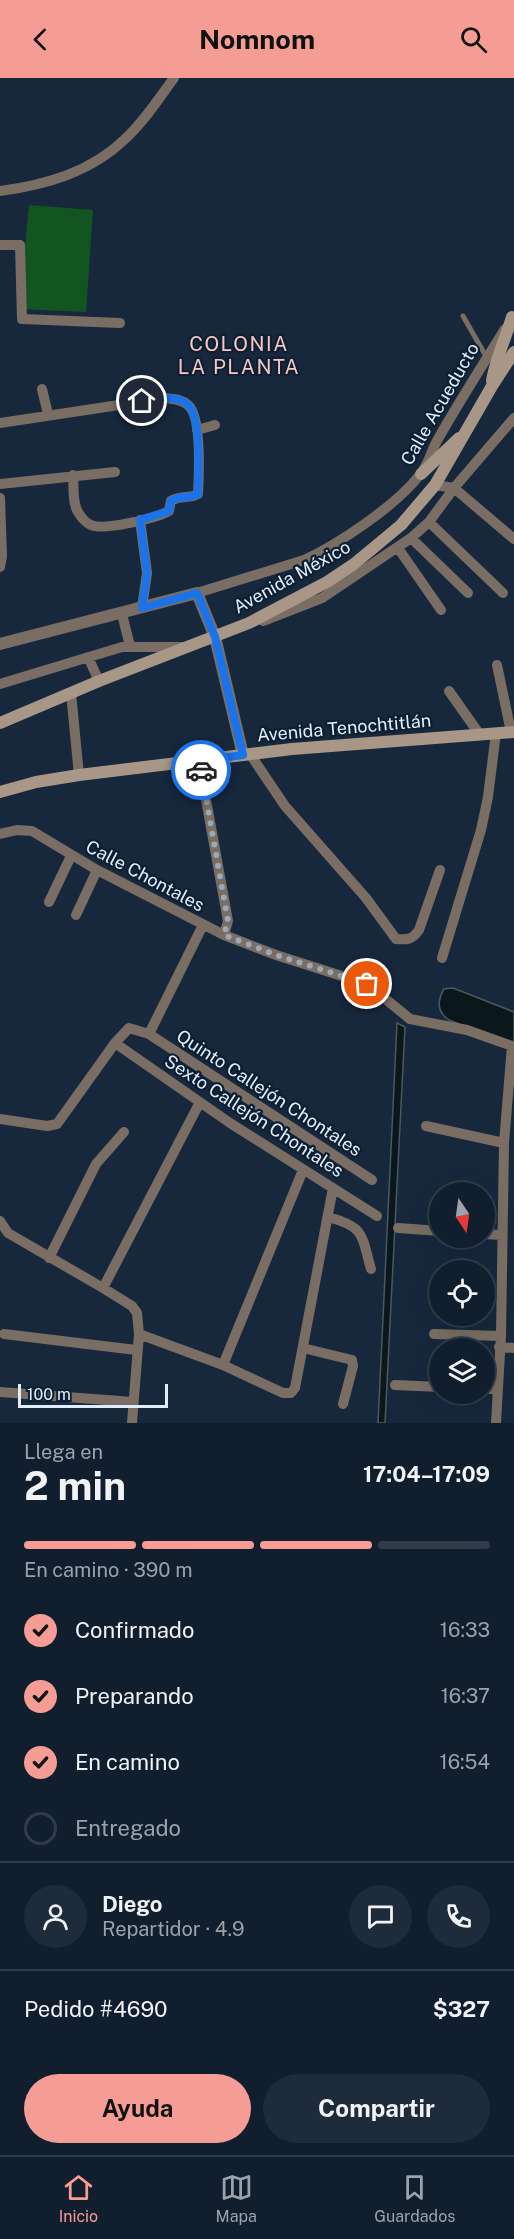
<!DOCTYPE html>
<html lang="es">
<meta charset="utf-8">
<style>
body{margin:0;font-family:"Public Sans",sans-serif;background:#1e2b3a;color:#f1f3f6;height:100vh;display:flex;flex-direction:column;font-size:22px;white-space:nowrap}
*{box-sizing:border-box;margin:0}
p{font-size:20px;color:#9ca2aa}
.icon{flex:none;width:33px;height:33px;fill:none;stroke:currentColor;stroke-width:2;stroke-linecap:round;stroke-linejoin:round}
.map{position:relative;height:1345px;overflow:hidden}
.drawer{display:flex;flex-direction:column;background:#111e2e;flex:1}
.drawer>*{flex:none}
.needle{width:39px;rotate:167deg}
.tools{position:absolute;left:429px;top:1104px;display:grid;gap:12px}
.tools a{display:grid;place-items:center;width:66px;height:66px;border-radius:50%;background:#111e2e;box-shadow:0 6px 24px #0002,0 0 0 2px #303c4a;font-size:30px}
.scale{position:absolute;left:18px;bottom:15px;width:150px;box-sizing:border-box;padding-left:6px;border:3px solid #e2edfb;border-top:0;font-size:16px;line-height:21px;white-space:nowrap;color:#e2edfb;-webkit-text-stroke:4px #0d1f33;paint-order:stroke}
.pin{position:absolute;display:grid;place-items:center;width:51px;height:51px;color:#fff;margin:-26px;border:3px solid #fff;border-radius:50%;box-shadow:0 2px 6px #0007}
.courier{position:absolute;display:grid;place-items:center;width:60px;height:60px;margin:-30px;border:4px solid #1a73e8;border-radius:50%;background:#fff;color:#222;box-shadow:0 2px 8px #0007}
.headline em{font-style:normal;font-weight:700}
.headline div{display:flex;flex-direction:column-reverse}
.headline{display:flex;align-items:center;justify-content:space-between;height:102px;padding:0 24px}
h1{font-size:39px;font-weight:700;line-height:45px}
.bar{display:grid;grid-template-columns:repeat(4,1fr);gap:9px 6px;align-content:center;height:72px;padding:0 24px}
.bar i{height:8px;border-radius:4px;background:#303c4a}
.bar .current{background:#f59c95}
.bar p{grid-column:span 4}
.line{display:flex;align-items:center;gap:15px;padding:0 24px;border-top:2px solid #303c4a}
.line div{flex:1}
.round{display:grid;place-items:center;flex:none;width:63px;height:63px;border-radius:32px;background:#1e2b3a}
ol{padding:0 24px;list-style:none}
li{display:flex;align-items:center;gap:18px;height:66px}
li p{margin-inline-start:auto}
li .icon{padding:6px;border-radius:50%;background:#f59c95;color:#111;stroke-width:4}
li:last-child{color:#9ca2aa}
li i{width:33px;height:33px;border:3px solid #303c4a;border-radius:50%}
.button{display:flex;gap:12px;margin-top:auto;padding:12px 24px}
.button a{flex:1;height:69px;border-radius:36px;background:#f59c95;color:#111;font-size:24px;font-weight:700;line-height:69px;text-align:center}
.button a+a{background:#1e2b3a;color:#f1f3f6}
header{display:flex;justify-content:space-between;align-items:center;height:78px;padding:0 24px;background:#f59c95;color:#111;font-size:27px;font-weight:700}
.tab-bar{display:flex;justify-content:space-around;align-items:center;height:84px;border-top:2px solid #303c4a;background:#111e2e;font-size:16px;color:#9ca2aa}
.tab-bar a{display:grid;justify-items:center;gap:3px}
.tab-bar .current{color:#f59c95}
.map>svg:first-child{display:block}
.green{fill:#135521}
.water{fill:#0a181c;stroke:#4b585f;stroke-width:1.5}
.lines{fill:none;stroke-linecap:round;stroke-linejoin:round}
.service{stroke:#7a6e64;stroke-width:5}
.minor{stroke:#7a6e64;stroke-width:10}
.tertiary{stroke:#7a6e64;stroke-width:12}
.secondary{stroke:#a89787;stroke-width:12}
.done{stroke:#9ba8b8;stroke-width:6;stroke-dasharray:0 10.8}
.route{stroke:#1a73e8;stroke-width:8}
.labels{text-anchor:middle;stroke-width:4.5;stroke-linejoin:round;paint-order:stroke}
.street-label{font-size:18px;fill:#e2edfb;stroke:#0d1f33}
.neighbourhood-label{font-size:20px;letter-spacing:1.5px;fill:#fac6c2;stroke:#0d1f33}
</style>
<header><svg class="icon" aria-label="back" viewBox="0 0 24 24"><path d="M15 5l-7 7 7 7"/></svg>Nomnom<svg class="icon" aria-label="search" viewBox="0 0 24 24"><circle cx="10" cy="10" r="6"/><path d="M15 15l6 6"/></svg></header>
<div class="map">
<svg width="514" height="1345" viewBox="0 0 514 1345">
<rect width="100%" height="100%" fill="#17283d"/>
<path class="green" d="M29 127 93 132 86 234 19 231Z"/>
<path class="water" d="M453 910 514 934V968L449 942C437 934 437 923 444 911Z
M397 945 405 949 385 1345H378Z"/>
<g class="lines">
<path class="service" d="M463 238 487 280"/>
<path class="minor" d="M0 113C46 107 91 94 125 61 144 44 159 20 174 0
M0 167H20L22 241 120 245
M42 311 48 336
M0 345 165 320C173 321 182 321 188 327 202 338 199 397 198 416 190 421 180 417 171 423L169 433C156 440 104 453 91 447 86 445 81 439 78 434 72 425 74 408 73 397
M197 352 215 347
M0 406 115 394
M435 407 454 410 514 461
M0 420 2 478 0 489
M140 442 147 495 142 530
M429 444 503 515
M411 460 468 515
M398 470 441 532
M197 515 304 482C339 466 395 428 419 398 428 388 431 373 438 361 459 324 482 288 505 251
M122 536 130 568
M263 543 322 520 411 460 429 444 454 410 514 340
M88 579 99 603
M497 587 511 654
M0 606 122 569H184
M449 613 480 657
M71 615 79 697
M250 676 285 728 366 820 396 861C407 862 412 862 419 852L440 792
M199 683 228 843 224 857
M0 756 17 752 32 753 97 792 224 857 276 877 367 906 410 941 467 952 512 968 504 1065 501 1258 496 1345
M49 824 71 778
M76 837 97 792
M442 880 481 752 488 719 496 655
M149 956 203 847
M115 965 230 1045 377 1138
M0 1041 47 1048 57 1046 115 965 129 950 149 956 372 1102
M426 1048 504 1065
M328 1139C365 1149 361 1156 371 1191
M0 1143 8 1155 103 1210 132 1228 137 1235 139 1256 132 1345
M398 1150 440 1153
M484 1156 502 1157
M49 1180 96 1086 124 1054
M103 1210 200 1024
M4 1256 136 1272
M139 1256 223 1287 283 1315H291L295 1310 333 1110
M434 1256 501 1258
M499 1269 514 1270
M303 1270 352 1282 353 1288 343 1326
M223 1287 303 1092
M395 1307 440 1309
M484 1311H498
M0 1314 133 1324"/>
<path class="tertiary" d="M0 566 197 515 215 559 243 677"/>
<path class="secondary" d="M492 303C495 282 506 260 512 239
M421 396 459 360
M0 645 99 603 249 545 327 504 354 486 401 447 435 407 492 308 514 274
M0 714 36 704 79 697 292 671 514 654"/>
</g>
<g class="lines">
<path class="done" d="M201 692 228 843 224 857 276 877 367 906"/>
<path class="route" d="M142 323C156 321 177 316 188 327 202 339 198 397 198 416 190 421 180 417 171 423L169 433 140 442 147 495 142 530 197 515 215 559 243 677 199 683 201 692"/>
</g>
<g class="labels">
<g class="street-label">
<text transform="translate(440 326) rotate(-60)" y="6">Calle Acueducto</text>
<text transform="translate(292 499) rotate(-29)" y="6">Avenida México</text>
<text transform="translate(344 650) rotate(-5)" y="6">Avenida Tenochtitlán</text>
<text transform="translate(145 798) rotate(28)" y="6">Calle Chontales</text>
<text transform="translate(269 1015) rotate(33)" y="6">Quinto Callejón Chontales</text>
<text transform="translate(254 1038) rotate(33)" y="6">Sexto Callejón Chontales</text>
</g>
<g class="neighbourhood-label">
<text x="239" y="273">COLONIA<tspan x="239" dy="23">LA PLANTA</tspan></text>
</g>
</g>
</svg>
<div class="tools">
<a><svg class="needle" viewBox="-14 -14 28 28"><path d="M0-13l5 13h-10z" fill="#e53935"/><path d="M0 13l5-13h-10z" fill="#9ca2aa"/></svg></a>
<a><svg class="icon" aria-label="locate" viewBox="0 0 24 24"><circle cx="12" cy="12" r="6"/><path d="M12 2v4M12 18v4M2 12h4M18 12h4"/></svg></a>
<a><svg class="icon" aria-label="layers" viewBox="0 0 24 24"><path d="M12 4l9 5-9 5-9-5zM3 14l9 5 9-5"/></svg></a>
</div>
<div class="scale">100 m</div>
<div class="pin" style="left:367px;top:906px;background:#ea580c"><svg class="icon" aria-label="bag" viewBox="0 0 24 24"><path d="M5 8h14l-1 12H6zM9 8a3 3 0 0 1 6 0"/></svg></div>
<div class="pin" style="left:142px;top:323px;background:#1f2937"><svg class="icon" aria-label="home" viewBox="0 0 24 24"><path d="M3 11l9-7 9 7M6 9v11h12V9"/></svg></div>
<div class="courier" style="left:201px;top:692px"><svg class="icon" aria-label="car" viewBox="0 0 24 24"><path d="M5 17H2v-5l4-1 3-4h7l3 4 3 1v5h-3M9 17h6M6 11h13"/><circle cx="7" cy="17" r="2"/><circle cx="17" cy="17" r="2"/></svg></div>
</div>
<section class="drawer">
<div class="headline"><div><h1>2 min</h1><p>Llega en</p></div><em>17:04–17:09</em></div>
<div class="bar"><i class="current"></i><i class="current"></i><i class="current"></i><i></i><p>En camino · 390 m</p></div>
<ol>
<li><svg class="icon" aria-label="check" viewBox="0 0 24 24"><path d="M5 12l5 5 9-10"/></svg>Confirmado<p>16:33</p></li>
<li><svg class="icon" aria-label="check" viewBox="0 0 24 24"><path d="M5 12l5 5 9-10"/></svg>Preparando<p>16:37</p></li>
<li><svg class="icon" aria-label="check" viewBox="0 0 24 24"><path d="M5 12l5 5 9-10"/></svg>En camino<p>16:54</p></li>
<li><i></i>Entregado</li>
</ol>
<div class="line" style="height:108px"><a class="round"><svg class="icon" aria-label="person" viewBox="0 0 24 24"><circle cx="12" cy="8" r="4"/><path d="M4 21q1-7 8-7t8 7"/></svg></a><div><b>Diego</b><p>Repartidor · 4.9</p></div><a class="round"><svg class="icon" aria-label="chat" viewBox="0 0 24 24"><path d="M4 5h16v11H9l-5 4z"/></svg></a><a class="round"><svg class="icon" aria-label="phone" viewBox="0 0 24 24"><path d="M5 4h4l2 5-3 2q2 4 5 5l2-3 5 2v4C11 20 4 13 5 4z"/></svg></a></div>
<div class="line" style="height:78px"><div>Pedido #4690</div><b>$327</b></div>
<div class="button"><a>Ayuda</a><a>Compartir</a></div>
</section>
<nav class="tab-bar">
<a class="current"><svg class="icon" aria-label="home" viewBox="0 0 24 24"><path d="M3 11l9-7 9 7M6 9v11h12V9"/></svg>Inicio</a>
<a><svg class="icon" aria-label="map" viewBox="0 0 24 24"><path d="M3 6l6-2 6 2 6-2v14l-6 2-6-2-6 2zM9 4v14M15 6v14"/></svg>Mapa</a>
<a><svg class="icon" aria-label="saved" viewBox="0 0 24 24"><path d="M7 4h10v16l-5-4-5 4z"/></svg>Guardados</a>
</nav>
